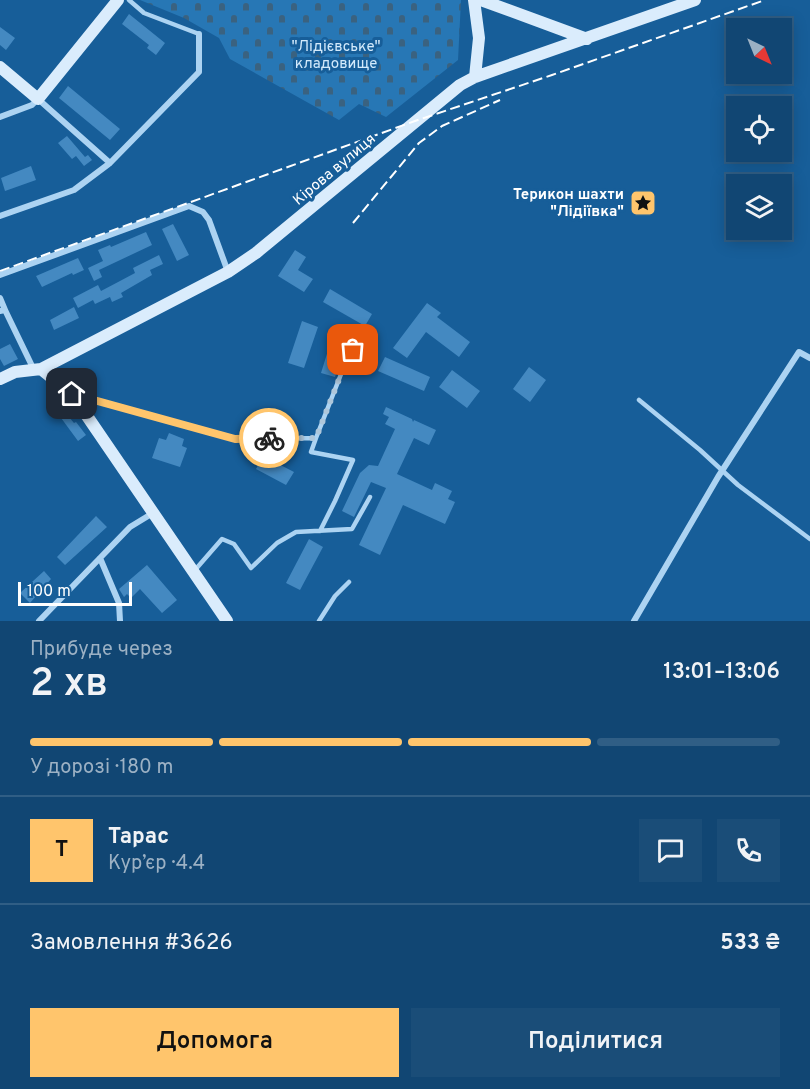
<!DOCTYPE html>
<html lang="uk">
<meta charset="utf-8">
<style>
body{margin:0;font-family:Overpass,sans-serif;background:#1a4d78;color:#f1f3f6;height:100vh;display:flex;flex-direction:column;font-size:22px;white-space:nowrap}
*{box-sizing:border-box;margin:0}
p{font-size:20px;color:#9cb1c4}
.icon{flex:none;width:33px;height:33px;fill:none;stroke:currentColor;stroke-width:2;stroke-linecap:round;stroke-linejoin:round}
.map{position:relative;height:621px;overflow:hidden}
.side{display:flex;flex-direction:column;background:#114673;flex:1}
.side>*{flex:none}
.needle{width:39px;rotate:137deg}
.controls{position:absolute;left:726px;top:18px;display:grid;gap:12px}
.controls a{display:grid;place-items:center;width:66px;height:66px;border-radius:0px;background:#114673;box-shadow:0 3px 15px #0003,0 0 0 2px #305e85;font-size:30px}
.scale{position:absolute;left:18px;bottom:15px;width:114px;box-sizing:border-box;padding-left:6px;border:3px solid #fff;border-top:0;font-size:16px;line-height:21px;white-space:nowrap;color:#fff;-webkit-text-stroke:4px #175e99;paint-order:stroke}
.pin{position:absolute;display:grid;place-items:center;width:51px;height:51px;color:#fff;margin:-26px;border-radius:12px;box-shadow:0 3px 9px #0006}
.courier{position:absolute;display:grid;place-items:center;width:60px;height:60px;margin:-30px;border:4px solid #ffc56c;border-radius:50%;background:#fff;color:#222;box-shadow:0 2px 8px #0007}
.overview em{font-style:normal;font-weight:600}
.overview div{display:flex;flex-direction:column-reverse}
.overview{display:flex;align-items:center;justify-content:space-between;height:102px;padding:0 30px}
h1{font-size:39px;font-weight:600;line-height:45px}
.bar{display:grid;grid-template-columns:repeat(4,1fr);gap:9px 6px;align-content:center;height:72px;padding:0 30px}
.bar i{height:8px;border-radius:4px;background:#305e85}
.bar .on{background:#ffc56c}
.bar p{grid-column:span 4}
.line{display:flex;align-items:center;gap:15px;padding:0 30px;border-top:2px solid #305e85}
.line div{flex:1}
.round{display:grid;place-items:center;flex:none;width:63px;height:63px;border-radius:0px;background:#1a4d78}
.cta{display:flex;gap:12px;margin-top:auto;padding:12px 30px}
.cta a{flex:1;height:69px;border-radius:0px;background:#ffc56c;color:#111;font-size:24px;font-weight:600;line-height:69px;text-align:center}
.cta a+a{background:#1a4d78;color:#f1f3f6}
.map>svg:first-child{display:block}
.cemetery{fill:url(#cemetery-stones)}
.building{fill:#4489c1}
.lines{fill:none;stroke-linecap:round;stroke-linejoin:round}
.lane{stroke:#acd3f2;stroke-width:4.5}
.street{stroke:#acd3f2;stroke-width:6}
.secondary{stroke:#daecfc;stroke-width:12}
.rail{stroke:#fff;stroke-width:2;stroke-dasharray:10 4.5;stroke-linecap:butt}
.done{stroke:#aec7db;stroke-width:6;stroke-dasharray:0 10.8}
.route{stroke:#ffc56c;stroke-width:8}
.labels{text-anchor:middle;stroke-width:6;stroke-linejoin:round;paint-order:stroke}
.park-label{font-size:15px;fill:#d3eafc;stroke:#175e99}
.street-label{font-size:15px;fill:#fff;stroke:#175e99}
.poi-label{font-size:15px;font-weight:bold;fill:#fff;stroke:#175e99;text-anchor:end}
</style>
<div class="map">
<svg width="810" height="621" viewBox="0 0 810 621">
<defs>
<pattern id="cemetery-stones" width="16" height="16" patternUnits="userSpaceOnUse" patternTransform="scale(1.5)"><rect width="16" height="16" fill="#2777b5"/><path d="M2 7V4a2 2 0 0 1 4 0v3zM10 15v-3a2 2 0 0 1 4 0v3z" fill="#3a6280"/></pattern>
</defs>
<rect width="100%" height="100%" fill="#175e99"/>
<path class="cemetery" d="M140 0H461L458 60 386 117 359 104 339 120 230 59 219 38 184 18Z"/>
<path class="building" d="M129 14 165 43 156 55 147 48 149 45 122 24Z
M0 27 15 38 6 50 0 45Z
M68 86 120 129 110 140 59 98Z
M67 136 85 157 88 155 92 160 84 166 76 156 72 159 58 143Z
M31 166 36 180 5 191 1 178Z
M173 224 189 255 177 261 162 229Z
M146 232 152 245 99 270 102 277 94 281 88 268 103 261 98 250 110 245 111 247Z
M295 250 306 257 298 270 313 279 304 292 278 276Z
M159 255 163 264 150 270 152 275 121 293 123 297 112 302 110 297 95 304 93 300 78 308 73 298 98 285 101 291 120 281 135 273 133 268Z
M78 258 84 270 73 275 72 273 42 287 36 276Z
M330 289 372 314 365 326 323 302Z
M427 303 441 313 437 317 470 342 459 357 426 332 407 358 393 348Z
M74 307 79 318 54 330 50 320Z
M302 321 318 327 304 368 288 363Z
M335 328 349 332 335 377 321 373Z
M10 344 18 359 4 366 0 359V349Z
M385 357 430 377 424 391 378 371Z
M529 367 546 380 530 402 513 389Z
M452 370 480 391 467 408 439 387Z
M57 403 74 423 76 422 86 435 78 441 53 407Z
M386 407 412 419 413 422 414 420 436 430 429 445 414 438 397 474 432 490 435 483 452 491 448 499 455 502 445 524 403 505 380 555 359 545 386 488 371 482 354 517 342 511 360 473 369 465 378 466 395 429 385 424 389 417 383 414Z
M169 433 184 439 182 446 187 448 180 467 152 458 159 438 166 440Z
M263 456 294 472 286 485 256 469Z
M96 516 107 527 65 565 57 557Z
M309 539 323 547 300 590 286 583Z
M147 565 177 600 162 613 140 589 131 598 127 594 124 597 119 589Z
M44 571 51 579 30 603 20 593Z"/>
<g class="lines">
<path class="lane" d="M129 0 144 13 199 34
M77 396 235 439 316 438 345 364 360 337
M639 400 700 450 738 485 810 539
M316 438 311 452 353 460 335 501 320 531
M195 570 222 539 234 544 251 568 277 543 296 532 352 529 370 497
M319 621 335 596 349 582"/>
<path class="street" d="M0 117 32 105 38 99 110 163
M0 216 74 190 110 163 199 72V34
M0 275 189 206 203 212 209 220 228 272
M0 298 5 310
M0 311 5 310 34 370
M100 558 119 603 120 621
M39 621 130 527 153 513
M634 621 718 477 799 352 810 358"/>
<path class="secondary" d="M474 0 479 38 475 77
M481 0 587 39
M0 67 38 99 118 0
M41 369 72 394 227 621
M0 379 15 372 41 369 228 272 256 253 460 85 475 77 695 0"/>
<path class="rail" d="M353 223 419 143 442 126 500 100
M0 271 415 121 552 75 765 0"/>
</g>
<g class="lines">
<path class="done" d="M269 438H316L345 364 353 350"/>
<path class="route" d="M72 394 235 439 269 438"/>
</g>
<defs>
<g id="sight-square" transform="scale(1.35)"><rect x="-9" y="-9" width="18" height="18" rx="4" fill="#ffc56c" stroke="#175e99"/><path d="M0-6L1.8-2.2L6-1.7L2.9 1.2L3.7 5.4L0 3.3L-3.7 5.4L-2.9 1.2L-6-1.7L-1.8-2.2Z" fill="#111"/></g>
</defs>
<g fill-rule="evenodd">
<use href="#sight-square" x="643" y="203"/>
</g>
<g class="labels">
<g class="park-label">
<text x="336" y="51">"Лідієвське"<tspan x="336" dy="17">кладовище</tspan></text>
</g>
<g class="street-label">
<text transform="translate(334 169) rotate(-40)" y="5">Кірова вулиця</text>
</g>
<g class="poi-label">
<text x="624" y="199">Терикон шахти<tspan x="624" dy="17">"Лідіївка"</tspan></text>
</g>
</g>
</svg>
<div class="controls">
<a><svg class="needle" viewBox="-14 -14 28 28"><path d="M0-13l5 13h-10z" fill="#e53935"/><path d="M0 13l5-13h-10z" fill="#9cb1c4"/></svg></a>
<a><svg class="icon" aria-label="locate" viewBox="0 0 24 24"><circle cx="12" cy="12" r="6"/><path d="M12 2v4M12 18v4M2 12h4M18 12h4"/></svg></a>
<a><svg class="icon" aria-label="layers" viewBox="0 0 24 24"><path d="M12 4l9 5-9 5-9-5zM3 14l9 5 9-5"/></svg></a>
</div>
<div class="scale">100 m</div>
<div class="pin" style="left:353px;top:350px;background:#ea580c"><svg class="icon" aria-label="bag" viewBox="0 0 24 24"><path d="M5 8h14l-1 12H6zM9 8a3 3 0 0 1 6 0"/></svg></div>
<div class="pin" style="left:72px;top:394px;background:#1f2937"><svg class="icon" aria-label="home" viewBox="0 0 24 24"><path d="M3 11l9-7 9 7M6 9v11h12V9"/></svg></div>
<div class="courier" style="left:269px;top:438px"><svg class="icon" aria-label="bike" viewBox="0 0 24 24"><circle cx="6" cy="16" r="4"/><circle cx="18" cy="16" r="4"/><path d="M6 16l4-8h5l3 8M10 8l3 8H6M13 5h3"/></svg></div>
</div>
<section class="side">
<div class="overview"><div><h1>2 хв</h1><p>Прибуде через</p></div><em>13:01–13:06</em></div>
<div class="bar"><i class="on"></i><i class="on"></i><i class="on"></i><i></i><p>У дорозі · 180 m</p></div>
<div class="line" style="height:108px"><b class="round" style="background:#ffc56c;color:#111">Т</b><div><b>Тарас</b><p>Кур’єр · 4.4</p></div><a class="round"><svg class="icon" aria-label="chat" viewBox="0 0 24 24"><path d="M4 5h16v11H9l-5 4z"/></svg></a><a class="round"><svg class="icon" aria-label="phone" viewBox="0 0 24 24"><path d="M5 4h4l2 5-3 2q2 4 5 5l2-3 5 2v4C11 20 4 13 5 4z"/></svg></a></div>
<div class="line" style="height:78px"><div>Замовлення #3626</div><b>533 ₴</b></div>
<div class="cta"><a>Допомога</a><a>Поділитися</a></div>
</section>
